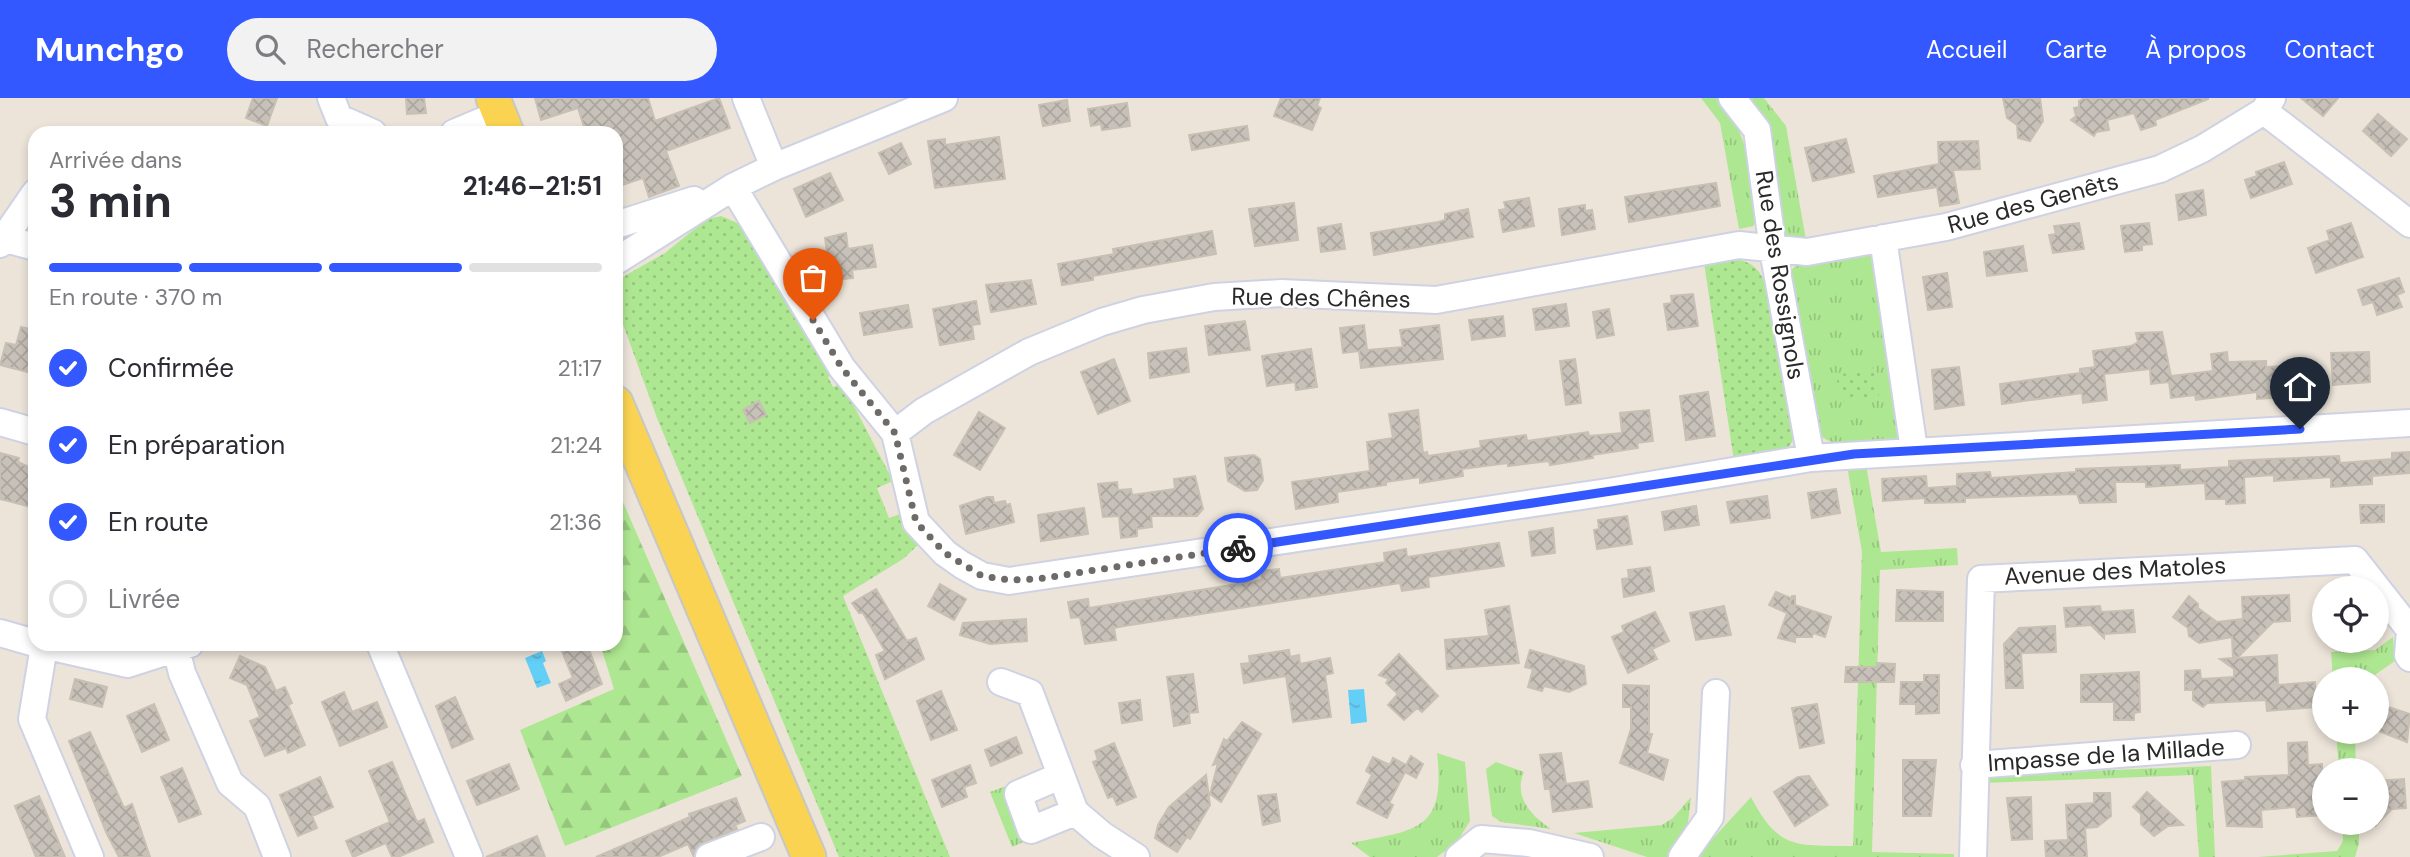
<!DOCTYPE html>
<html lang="fr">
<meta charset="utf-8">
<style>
body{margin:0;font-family:"DM Sans",sans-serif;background:#f2f2f3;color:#2b2b33;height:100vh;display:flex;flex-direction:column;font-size:26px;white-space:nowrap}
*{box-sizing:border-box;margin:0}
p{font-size:23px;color:#7c7c81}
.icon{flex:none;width:38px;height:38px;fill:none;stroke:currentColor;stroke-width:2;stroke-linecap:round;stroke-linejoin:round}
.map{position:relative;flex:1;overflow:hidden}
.drawer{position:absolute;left:28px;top:28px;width:595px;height:525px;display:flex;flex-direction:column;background:#fff;border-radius:21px;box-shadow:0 4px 10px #0003}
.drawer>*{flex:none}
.tools{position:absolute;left:2312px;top:478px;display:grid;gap:14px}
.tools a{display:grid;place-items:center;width:77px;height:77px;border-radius:50%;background:#fff;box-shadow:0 4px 10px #0003;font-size:35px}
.pin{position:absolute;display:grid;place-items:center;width:60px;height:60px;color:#fff;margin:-72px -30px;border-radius:50% 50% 50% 0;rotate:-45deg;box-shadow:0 0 7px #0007}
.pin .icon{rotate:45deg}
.courier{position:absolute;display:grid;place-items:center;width:70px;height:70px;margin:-35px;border:5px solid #3358ff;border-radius:50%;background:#fff;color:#222;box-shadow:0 2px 9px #0007}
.headline em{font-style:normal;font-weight:700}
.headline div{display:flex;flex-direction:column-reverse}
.headline{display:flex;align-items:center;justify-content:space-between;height:119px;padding:0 21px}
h1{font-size:46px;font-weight:700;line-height:52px}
.bar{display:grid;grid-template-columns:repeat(4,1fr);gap:10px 7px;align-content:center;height:84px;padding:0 21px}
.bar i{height:9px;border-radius:5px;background:#e1e1e2}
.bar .current{background:#3358ff}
.bar p{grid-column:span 4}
ol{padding:0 21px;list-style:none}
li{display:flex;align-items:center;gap:21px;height:77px}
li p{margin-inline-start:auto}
li .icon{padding:7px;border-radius:50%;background:#3358ff;color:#fff;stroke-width:4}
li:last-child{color:#7c7c81}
li i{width:38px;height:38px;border:4px solid #e1e1e2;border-radius:50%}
header{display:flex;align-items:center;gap:42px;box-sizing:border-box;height:98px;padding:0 35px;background:#3358ff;color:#fff}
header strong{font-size:33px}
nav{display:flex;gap:38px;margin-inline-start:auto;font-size:24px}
.search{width:490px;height:63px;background:#f2f2f3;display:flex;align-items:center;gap:18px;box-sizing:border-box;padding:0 24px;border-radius:38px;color:#7c7c81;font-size:26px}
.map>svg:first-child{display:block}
.grass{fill:url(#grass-tufts)}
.forest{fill:url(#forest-firs)}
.park{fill:url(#park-dots)}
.water{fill:url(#water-ripples)}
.building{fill:url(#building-cross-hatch);stroke:#c7c0b3;stroke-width:2}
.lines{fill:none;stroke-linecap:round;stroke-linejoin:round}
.minor-casing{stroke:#ced2e3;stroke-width:30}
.major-casing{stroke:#c7c7c7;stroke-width:37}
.minor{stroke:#fff;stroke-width:26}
.major{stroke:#f9d351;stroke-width:33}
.done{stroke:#6d6a67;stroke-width:7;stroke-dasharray:0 12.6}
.route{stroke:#3358ff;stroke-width:9}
.labels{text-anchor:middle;stroke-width:5;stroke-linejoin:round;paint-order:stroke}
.street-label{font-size:24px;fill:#292929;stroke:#fff}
</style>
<header>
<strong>Munchgo</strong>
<div class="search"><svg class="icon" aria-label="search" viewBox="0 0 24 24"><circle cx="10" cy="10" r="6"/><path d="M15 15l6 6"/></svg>Rechercher</div>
<nav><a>Accueil</a><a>Carte</a><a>À propos</a><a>Contact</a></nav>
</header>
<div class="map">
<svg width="2410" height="759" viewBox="0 0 2410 759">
<defs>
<pattern id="grass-tufts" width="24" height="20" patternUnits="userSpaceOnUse" patternTransform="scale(1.75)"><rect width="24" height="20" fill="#aee791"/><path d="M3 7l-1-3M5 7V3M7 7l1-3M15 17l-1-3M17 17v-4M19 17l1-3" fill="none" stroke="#96c67d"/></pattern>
<pattern id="forest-firs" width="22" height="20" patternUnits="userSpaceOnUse" patternTransform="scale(1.75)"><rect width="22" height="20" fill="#aee791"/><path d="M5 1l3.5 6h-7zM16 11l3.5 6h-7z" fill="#96c67d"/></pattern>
<pattern id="park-dots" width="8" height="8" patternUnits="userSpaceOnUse" patternTransform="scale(1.75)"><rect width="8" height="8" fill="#aee791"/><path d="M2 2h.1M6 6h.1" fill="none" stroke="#96c67d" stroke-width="1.8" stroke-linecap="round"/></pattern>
<pattern id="water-ripples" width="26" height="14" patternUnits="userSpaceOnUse" patternTransform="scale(1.75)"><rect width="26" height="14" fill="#64cff6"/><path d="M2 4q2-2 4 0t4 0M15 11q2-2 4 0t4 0" fill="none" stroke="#57b2d3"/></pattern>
<pattern id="building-cross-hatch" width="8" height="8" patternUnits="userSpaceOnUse" patternTransform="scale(1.75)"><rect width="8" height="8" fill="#c7c1b9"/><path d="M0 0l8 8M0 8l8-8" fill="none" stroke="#aba69f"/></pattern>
</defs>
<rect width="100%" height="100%" fill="#ece4d9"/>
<path class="grass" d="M1701 0H1718C1749 36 1752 76 1759 120L1753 128 1739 131 1720 25Z
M1744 0H1764L1786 28 1806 142 1791 141 1781 133Z
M1873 152 1899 340C1874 343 1832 357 1816 332L1790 173 1797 167Z
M1866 367 1881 454 1957 450 1958 467 1880 472 1872 754 1954 756V759H1696L1751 699C1779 753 1797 747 1853 748L1862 454 1847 368Z
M2393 539 2395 563 2369 581H2333L2331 554 2375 552Z
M2336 634H2355L2356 672H2339Z
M1437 655 1465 664 1470 723 1457 744 1437 759H1370L1351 745C1417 732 1446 733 1437 655Z
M1496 664 1524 674C1513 698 1531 718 1551 731L1501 724 1492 718 1486 671Z
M2211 668 2215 759H2199L2193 677 1985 685 1988 677Z
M1006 688 1028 742 1012 749 990 694Z
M1691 699 1687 732 1668 759H1647L1574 735 1662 727 1673 720Z
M2342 725H2359V746L2355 759H2258L2337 753 2343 743Z"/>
<path class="forest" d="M616 388 742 678 565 748 520 632 614 591 600 546H616Z"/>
<path class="park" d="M721 118 740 126 837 274 828 279 833 289 842 285 893 383 877 390 889 420 906 414 918 447 903 461 843 498 950 759H839L657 320 616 207 619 181 665 155 707 121Z
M1730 161C1751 162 1760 170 1767 190L1794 341 1783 357 1734 363 1704 165Z
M1875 270 1879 298 1841 304 1836 277Z"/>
<path class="water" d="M542 553 546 563 543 565 551 585 537 590 525 560Z
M1364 591 1367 624 1351 626 1348 592Z"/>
<path class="building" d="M253 0H277L267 28 246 20Z
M406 0H424L426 15 407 16Z
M535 0H648L655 23 719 0 730 30 666 53 679 88 649 99 643 80 616 89V35H586L578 10 541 22Z
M1281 0H1320L1317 8 1321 10 1312 32 1274 18Z
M2003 0H2040L2043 23 2030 43 2018 40 2017 27 2007 20Z
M2084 0H2208V1L2155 22 2156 27 2141 32 2134 15 2107 22 2109 32 2096 34 2094 38 2071 22 2076 18 2074 10 2079 9V3Z
M2301 0H2338L2323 18Z
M1067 2 1070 23 1043 28 1039 7Z
M1127 5 1130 28 1102 32 1101 26 1091 28 1088 11Z
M2378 16 2407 41 2391 58 2363 33Z
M1247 28 1249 42 1192 52 1189 37Z
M999 39 1005 81 935 90 928 43 945 41V47Z
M1846 41 1854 74 1813 83 1805 50Z
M1978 43 1980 71 1953 72 1959 105 1940 108 1937 89 1878 99 1874 78 1939 66 1938 44Z
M901 45 911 66 889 76 879 55Z
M2284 64 2292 86 2251 100 2245 82 2257 78 2256 74Z
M830 75 843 102 806 119 794 91Z
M1716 85 1720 108 1629 124 1625 99Z
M2203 92 2206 117 2179 122 2176 97Z
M1529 100 1534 128 1503 134 1499 112 1506 111 1504 104Z
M1294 105 1298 142 1255 148 1249 111Z
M1585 107V113L1592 112 1595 131 1562 137 1559 111Z
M1468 111 1473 139 1374 157 1371 135 1438 124 1445 122V116Z
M2079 125 2084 151 2053 155 2049 137 2056 136 2054 128Z
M2149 125 2152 146 2142 147V152L2125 154 2121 128Z
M2351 125 2363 159 2316 175 2308 150 2330 142 2327 133Z
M1341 126 1345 151 1321 154 1318 130Z
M1212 133 1216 156 1093 178V182L1062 187 1058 166 1114 156 1113 151Z
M846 135 848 151 872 147 876 169 852 172 853 180 831 182 825 140Z
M2023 148 2027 173 1987 178 1984 154Z
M1947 175 1952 209 1928 212 1923 179Z
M2399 180 2404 194 2397 197 2402 209 2377 217 2373 204 2363 207 2358 192Z
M1031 182 1036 206 991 214 986 187Z
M1693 196 1698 228 1668 232 1664 206 1672 205 1671 198Z
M976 203 980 226 972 227 974 241 940 247 933 211Z
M1566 206 1569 228 1536 232 1533 211Z
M908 207 912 229 864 237 860 215Z
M1609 211 1614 237 1597 240 1593 214Z
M1503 218 1505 238 1472 242 1469 222Z
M1245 223 1250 252 1209 257 1205 228Z
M1364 227 1367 252 1403 249 1400 232 1439 227 1443 261 1361 270 1359 253 1343 255 1340 230Z
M21 229 35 232V276L0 267 6 245 16 247Z
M2162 234 2171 278 2213 273 2211 256 2227 254 2228 264 2266 263V269L2291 268 2293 293H2284V299L2257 301V294L2196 302 2195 297 2171 300 2169 284 2151 286 2150 271 2104 276 2107 302 2083 305 2082 295 2002 306 2000 286 2080 275V271L2095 269 2093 253 2131 248 2138 244 2136 235Z
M1186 250 1189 274 1150 280 1148 255Z
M1311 251 1317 289 1296 292 1295 284 1267 288 1262 258Z
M2369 254 2370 284 2333 287 2331 255Z
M1114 261 1130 303 1098 316 1081 274Z
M1575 261 1581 305 1566 307 1560 263Z
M1959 269 1964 307 1935 311 1932 272Z
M1708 294 1715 338 1686 342 1680 298Z
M759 303 766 317 750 325 743 312Z
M1418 312 1423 355 1427 354 1428 358 1481 350 1480 343 1526 337 1527 343 1588 334 1589 338 1622 335 1620 315 1649 312 1653 343 1637 345 1638 350 1592 357 1593 360 1550 367 1549 363 1508 368V365L1462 371 1463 378 1420 385V379L1386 384V387L1337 394 1338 404 1296 411 1292 384 1370 373 1367 344 1393 340 1389 316Z
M979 314 1005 330 980 372 954 357Z
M2410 354V375L2372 378V386L2331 389V379L2274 383V377L2244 379 2245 405 2226 406V401H2206L2205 385 2146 389V384H2115L2116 404 2080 405 2077 396 1965 400V404L1925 405V400L1883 403 1882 381 1926 378 1927 390 1957 388V376L1990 374 1991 380 2076 374V371L2180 367V372L2229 369V363L2339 358 2340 365 2392 361V355Z
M0 355 19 360 18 364 35 372V410L0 401Z
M1254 357 1260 361 1263 382 1257 392 1245 393 1228 383 1225 360Z
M1195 378 1203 411 1197 418H1151L1152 429 1137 431V438L1121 440 1119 418 1103 419 1098 386 1117 384 1118 392 1131 391 1132 397 1175 391 1174 381Z
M1836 391 1840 415 1812 420 1808 395Z
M1767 398 1770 420 1731 425 1727 404Z
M987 399H993L994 405 1005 403 1006 407 1010 406 1014 424 966 436 960 408Z
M2360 407H2384V424L2361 425Z
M1696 408 1699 427 1665 432 1662 414Z
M1084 410 1088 436 1041 443 1038 417Z
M1627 418 1632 446 1597 451 1594 432 1599 431 1598 422Z
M1553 430 1555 455 1532 458 1529 434Z
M1499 445 1504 468 1428 479 1429 489 1402 493 1400 485 1124 528 1114 530 1116 542 1085 546 1080 519 1071 520 1068 504 1088 501 1089 510 1262 482 1261 473 1279 471 1280 480 1385 464 1384 455 1406 451 1407 459Z
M1650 469 1654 493 1624 499 1622 481 1629 480 1628 472Z
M940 486 966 501 954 522 928 508Z
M876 491 907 543 916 540 924 561 885 581 876 557 885 553 863 515H859L852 505Z
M1897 492 1943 494V523H1896Z
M1776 494 1791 500 1789 509 1792 498H1795V507L1831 519 1825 539 1813 535 1812 539H1795V544L1778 540 1787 515 1769 507Z
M2289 497 2290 523 2273 524 2237 560 2277 557 2278 587 2315 584 2316 609 2267 613 2266 602 2207 605 2203 609 2193 602V592H2185V573L2200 572 2201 581 2234 579V571L2220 561 2233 560 2232 539 2199 545 2189 538 2188 530 2173 519 2189 498 2198 506V510L2217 524 2243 521 2242 499Z
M1509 508 1519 565 1447 571 1445 542 1489 538 1485 512Z
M1724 508 1731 537 1696 542 1690 515Z
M2100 508 2101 514 2133 512 2135 534 2104 536V540L2091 527 2066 529 2064 510Z
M1655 514 1669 543 1652 551 1657 561 1628 575 1612 539 1624 534 1622 528Z
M1026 521 1027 543 990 546 960 537 963 525Z
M2055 528 2056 554 2021 555 2023 590H2006L2004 546 2019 530Z
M559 546H587L602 586 566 603 559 586 573 580Z
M1289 552 1290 559 1299 557 1300 566 1330 560 1333 575 1325 577 1331 619 1293 624 1286 578 1244 585 1241 566 1250 565 1249 558Z
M1530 552 1584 568 1586 586 1569 594 1544 588 1542 593 1528 589 1533 571 1525 569Z
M1399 556 1438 598 1422 614 1417 610 1404 622 1388 607 1398 596 1386 585 1389 581 1379 577Z
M240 558 265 569 276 593 285 589 292 605 288 607 305 647 288 655 286 650 265 658 250 623 260 619 247 587 230 580Z
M1877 565 1895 566 1894 584H1845L1846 569H1877Z
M2139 574 2140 614 2134 615V622H2114V604H2081V577Z
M1193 576 1198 614 1189 615 1190 625 1174 628 1167 579Z
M1924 577H1939V615L1916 616V606H1900L1901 584H1924Z
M75 581 107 589 102 609 70 601Z
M1623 587 1649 588V636H1652L1647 655 1668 662 1663 682 1620 665 1631 631V609H1623Z
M941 593 957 632 931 642 917 603Z
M344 594 352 614 377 604 387 629 340 648 322 604Z
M455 599 473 641 452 650 436 608Z
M1140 602 1142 622 1122 625 1119 605Z
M2376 605 2410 616 2407 644 2376 632Z
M154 606 169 642 142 654 127 618Z
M1817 606 1824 645 1800 650 1792 610Z
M1242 624 1261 636 1221 704 1210 696 1218 665 1213 667 1224 641 1227 643Z
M90 634 124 710 132 706 150 759H119L107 736 69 643Z
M1016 639 1022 655 991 668 985 652Z
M2307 644 2308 667 2322 666 2324 717 2297 719 2296 709 2261 712 2262 729 2227 728 2222 684 2245 682V679L2289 677 2288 645Z
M1114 645 1136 699 1117 707 1113 698 1108 700 1093 664 1098 662 1095 653Z
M1561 655 1566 686 1588 683 1592 709 1553 714 1550 691H1545L1540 657Z
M1411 658 1423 666 1416 680 1405 674 1389 705 1393 707 1387 720 1357 705 1372 677 1366 673 1373 659 1390 667 1393 660 1406 667Z
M1903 662H1936L1931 718H1903Z
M392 664 417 724 424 721 433 744 398 759H392L386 745 353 759 346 743 390 724 369 673Z
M509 666 519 691 477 707 467 683Z
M970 667 976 685 964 689 967 699 942 709 932 682Z
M182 670 201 716 179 724 161 679Z
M1206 677 1210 707 1190 741 1187 739 1177 754 1155 740 1158 727 1169 709Z
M1809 678 1828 707 1795 728 1774 694 1798 679Z
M320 679 333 709 312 718 317 730 298 738 280 697Z
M2404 681 2406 710 2392 711 2376 727V683Z
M2147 694 2183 727 2168 728 2154 738 2141 726V716L2133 709Z
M2094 695H2110L2111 718 2097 729 2085 730 2087 759 2046 758 2045 743 2068 742 2066 707 2094 705Z
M1276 696 1280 723 1263 727 1258 698Z
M39 698 65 759H36L15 708Z
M2031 699 2032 741 2012 742 2007 700Z
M736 700 745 723 735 727 737 731 703 745 696 750 694 759 688 746 658 759H596L690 719 689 716Z
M537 738 545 759H486Z"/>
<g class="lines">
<g class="minor-casing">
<path id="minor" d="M331 0 339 20 373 35
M746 0 774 69
M1732 0 1757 32 1773 152 1811 360
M2264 13 2410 126
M454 35 499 16
M733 89 842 270 895 335 916 424 945 455 962 467 982 478 1009 483 1608 394 1811 360 2410 325
M616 127 694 102
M2 140 35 149
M1883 140 1914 352
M0 146 35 95
M616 163 733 89 774 69 944 0
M0 324 35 334
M895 335 924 313 1029 254 1102 224 1143 212 1214 199 1281 195 1436 202 1739 147 1807 154 1946 129 2160 71 2202 51 2264 13 2272 0
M2410 532 2408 557 2410 560
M0 535 35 545
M39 546 128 566 190 546
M175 546 182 575 230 685 257 708 277 759
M380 546 469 759
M44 548 32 621 90 759
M1001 584 1030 595 1075 714 1102 737 1136 759
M1974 667 2237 647
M1060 678 1018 696 1031 732 1075 714
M709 759 761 739
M1459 759 1481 741 1529 745 1590 759
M1682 759 1710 719 1716 595
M1973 759 1981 481 2355 462 2410 532"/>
</g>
<g class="major-casing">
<path id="major" d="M493 0 507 35
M616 305 809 759"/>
</g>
<use href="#minor" class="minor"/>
<use href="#major" class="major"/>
</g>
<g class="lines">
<path class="done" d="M813 222 842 270 895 335 916 424 930 439 945 455 982 478 1009 482 1038 481 1238 450"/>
<path class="route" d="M1238 450 1854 356 2300 331"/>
</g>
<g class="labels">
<g class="street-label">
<text transform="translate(2033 105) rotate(-15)" y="8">Rue des Genêts</text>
<text transform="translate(1780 177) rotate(81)" y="8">Rue des Rossignols</text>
<text transform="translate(1321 200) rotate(1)" y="8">Rue des Chênes</text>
<text transform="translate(2115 473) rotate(-3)" y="8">Avenue des Matoles</text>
<text transform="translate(2106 657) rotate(-4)" y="8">Impasse de la Millade</text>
</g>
</g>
</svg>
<div class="tools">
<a><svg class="icon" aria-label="locate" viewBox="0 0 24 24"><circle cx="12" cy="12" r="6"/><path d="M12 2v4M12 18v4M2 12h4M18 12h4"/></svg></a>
<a>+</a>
<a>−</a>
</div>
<div class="pin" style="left:813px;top:222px;background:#ea580c"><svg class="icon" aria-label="bag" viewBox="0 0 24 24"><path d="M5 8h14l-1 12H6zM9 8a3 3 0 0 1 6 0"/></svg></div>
<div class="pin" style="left:2300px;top:331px;background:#1f2937"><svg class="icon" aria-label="home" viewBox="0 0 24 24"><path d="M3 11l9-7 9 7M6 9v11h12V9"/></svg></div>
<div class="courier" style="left:1238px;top:450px"><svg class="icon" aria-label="bike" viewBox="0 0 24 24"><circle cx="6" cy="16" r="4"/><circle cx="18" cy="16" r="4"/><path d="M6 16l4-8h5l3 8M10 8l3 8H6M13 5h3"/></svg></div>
<section class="drawer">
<div class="headline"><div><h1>3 min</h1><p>Arrivée dans</p></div><em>21:46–21:51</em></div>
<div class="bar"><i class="current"></i><i class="current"></i><i class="current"></i><i></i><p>En route · 370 m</p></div>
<ol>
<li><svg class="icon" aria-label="check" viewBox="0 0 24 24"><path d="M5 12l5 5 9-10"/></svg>Confirmée<p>21:17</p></li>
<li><svg class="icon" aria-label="check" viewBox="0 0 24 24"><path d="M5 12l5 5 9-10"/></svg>En préparation<p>21:24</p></li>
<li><svg class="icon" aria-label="check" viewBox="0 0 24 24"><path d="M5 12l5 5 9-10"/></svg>En route<p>21:36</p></li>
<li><i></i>Livrée</li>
</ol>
</section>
</div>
